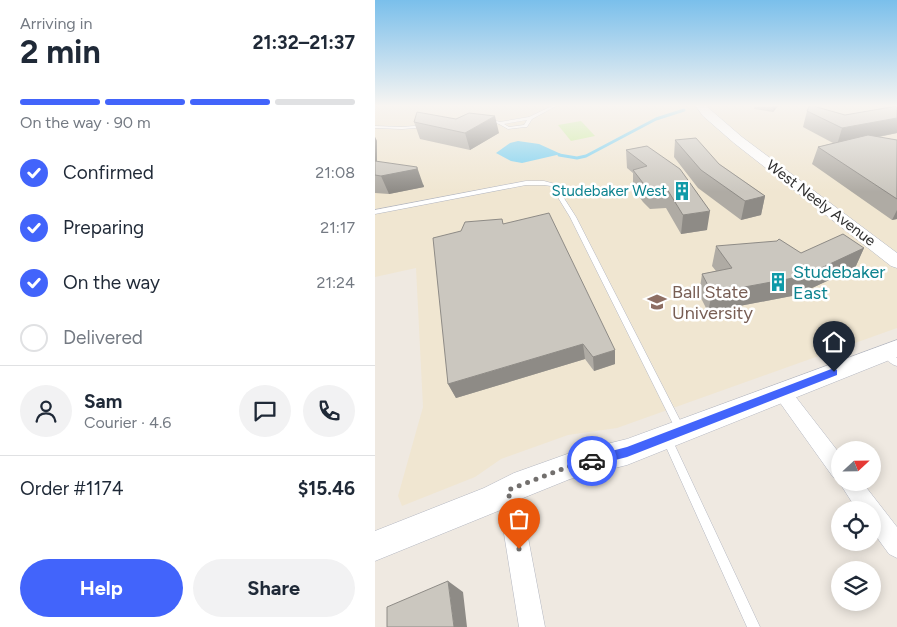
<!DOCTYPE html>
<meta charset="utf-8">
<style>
body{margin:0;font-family:Figtree,sans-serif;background:#f2f2f3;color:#1f2937;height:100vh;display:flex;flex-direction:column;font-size:19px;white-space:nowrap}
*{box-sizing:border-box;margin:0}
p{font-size:16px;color:#747a83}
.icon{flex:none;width:28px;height:28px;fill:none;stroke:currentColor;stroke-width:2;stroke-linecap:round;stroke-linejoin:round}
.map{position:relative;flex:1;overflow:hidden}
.side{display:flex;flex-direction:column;background:#fff;width:375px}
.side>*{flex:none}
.needle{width:32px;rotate:68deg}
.buttons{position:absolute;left:456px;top:441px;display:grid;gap:10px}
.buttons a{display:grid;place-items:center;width:50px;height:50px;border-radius:50%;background:#fff;box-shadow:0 2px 12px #0003;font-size:25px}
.pin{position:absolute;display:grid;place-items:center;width:42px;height:42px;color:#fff;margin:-51px -21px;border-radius:50% 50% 50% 0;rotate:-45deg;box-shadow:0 0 5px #0007}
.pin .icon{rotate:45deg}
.courier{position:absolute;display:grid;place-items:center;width:50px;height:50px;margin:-25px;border:4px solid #4264fb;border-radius:50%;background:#fff;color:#222;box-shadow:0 1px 6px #0007}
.overview em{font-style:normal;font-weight:700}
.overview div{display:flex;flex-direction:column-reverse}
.overview{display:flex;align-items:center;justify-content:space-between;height:85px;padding:0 20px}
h1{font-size:32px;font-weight:700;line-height:38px}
.bar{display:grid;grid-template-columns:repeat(4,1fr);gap:8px 5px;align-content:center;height:60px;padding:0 20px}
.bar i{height:6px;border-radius:4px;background:#e0e1e3}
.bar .active{background:#4264fb}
.bar p{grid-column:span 4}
.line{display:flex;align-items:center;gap:12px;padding:0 20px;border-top:1px solid #e0e1e3}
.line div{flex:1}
.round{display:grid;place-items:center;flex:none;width:52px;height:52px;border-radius:26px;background:#f2f2f3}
ol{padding:0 20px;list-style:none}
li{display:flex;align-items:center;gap:15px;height:55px}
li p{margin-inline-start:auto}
li .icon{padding:5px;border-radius:50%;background:#4264fb;color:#fff;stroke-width:4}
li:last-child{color:#747a83}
li i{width:28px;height:28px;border:2px solid #e0e1e3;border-radius:50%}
.button{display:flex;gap:10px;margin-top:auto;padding:10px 20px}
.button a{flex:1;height:58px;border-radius:30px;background:#4264fb;color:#fff;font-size:20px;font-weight:700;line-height:58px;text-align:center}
.button a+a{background:#f2f2f3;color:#1f2937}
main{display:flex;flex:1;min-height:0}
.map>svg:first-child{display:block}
.education{fill:#f0e6d1}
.pitch{fill:#c9ec9a}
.water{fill:#75cff0}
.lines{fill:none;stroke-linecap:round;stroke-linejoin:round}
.stream{stroke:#75cff0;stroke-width:3}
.service-casing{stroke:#b4b7c1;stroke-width:1}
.minor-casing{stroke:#b4b7c1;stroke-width:1}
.tertiary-casing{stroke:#b4b7c1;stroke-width:1}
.service{fill:#fff;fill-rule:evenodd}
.minor{fill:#fff;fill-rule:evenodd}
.tertiary{fill:#fff;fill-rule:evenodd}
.wall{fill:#afaba4}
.shaded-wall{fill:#8e8b86}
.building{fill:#cbc7bf;stroke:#8e8b86}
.route{fill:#4264fb}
.done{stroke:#726f6d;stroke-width:5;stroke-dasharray:0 9}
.labels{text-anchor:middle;stroke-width:5;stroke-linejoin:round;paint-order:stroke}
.far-culture-label{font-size:15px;fill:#0d838f;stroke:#fff;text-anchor:end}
.far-street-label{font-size:15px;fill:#2e2e2e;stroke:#fff}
.culture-label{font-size:18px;fill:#0d838f;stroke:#fff;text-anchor:start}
.education-label{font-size:18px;fill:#785e54;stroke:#fff;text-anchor:start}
</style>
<main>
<section class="side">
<div class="overview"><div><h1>2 min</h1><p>Arriving in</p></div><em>21:32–21:37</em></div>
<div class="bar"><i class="active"></i><i class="active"></i><i class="active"></i><i></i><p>On the way · 90 m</p></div>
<ol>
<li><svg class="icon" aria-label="check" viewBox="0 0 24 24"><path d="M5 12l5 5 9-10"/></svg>Confirmed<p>21:08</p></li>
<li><svg class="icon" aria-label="check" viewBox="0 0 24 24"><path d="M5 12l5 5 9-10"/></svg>Preparing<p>21:17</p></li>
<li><svg class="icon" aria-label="check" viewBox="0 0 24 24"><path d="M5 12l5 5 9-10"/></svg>On the way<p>21:24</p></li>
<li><i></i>Delivered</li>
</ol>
<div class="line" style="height:90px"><a class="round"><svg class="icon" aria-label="person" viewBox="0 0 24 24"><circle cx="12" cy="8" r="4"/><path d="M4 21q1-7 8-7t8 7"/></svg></a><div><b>Sam</b><p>Courier · 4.6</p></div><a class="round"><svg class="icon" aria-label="chat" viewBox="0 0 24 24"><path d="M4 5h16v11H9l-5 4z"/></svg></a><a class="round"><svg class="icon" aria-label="phone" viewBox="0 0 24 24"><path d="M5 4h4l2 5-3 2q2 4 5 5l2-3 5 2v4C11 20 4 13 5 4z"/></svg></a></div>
<div class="line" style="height:65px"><div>Order #1174</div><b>$15.46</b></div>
<div class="button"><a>Help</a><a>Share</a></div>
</section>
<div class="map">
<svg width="522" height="627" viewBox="0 0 522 627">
<rect width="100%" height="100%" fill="#efe9e1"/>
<path class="education" d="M0 105H517L522 107V328L242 428 193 435 126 459 100 477 27 506 23 496 48 407 41 268 0 277Z"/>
<path class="pitch" d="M206 121 220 136 196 141 183 125Z"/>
<path class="water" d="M143 141 164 144 186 154 147 163 136 161 121 153 135 143Z"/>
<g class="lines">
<path class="stream" d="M184 155 202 158 211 156 281 119 309 110"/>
<g class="service-casing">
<path id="service" d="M179 105H183L157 119 152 127H150L133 129 124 124 110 119 112 118 125 122 154 117ZM152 120 149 125 134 127 129 124Z
M51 125H53V127L27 129 0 128V126L27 127Z
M151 181H169L180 184 201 217 308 426 310 429 308 432 305 433 302 432 195 217 176 186 169 185H151L0 214V210Z
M511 350 514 351 522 358V366C516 365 510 358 507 353L508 351Z
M292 434 295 435 385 627H372L287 438 289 435Z"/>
</g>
<g class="minor-casing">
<path id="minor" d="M407 384 413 387 465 454V482H487L522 527V558L514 554 498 532V510H482L464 482 465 480 458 477 401 397 398 392 401 387Z
M133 479 140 483 144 490 170 627H144L122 490 126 483Z"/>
</g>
<g class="tertiary-casing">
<path id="tertiary" d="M320 105H330L367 137 522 253V268L516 266 359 143 328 116Z
M522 340V357L252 465 195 479 148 498 128 509 0 561V531L109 488 139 473 195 453 252 439Z"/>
</g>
<use href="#service" class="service"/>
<use href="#minor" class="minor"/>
<use href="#tertiary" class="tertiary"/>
</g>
<path class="wall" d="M380 105H404L398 112 379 109Z
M522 106V133L504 137 522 140V219L517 220 437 164 443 147 458 143 428 127 432 111 470 115Z
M39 122 124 133 95 150 45 139Z
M0 137 2 141V161L49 185V187L14 194 0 193Z
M300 140 344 164 390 196 386 215 366 220 323 188 299 157Z
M272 146 332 230 306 234 291 208 275 209 268 202 258 188V173L252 168 251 150Z
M128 224 240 364 219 371 210 359 81 398 73 384Z
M341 246 426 253 489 248 480 268 422 295 333 312 324 294 327 274 341 271 337 266Z"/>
<path class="shaded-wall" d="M399 105H404L398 112Z
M120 116 124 133 95 150 90 133Z
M522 118V133L462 145 467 128Z
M0 137 2 141V175H0Z
M42 167 49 187 14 194 6 176Z
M390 196 386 215 366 220 370 201Z
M522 210V219L517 220Z
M335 211 332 230 306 234 308 215Z
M489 248 480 268 422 295 333 312 337 293Z
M208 344 210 359 81 398 73 384Z
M240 350V364L219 371 218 357Z
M73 581 88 592 92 627H79Z"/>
<path class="building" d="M435 105 470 115 522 106V118L467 128 432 111Z
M42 112 81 119 94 113 120 116 90 133 39 122Z
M493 135 522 140V199L443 147Z
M321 138 344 164 390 196 370 201 326 170 300 140Z
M272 146 305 169 335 211 308 215 292 189 276 190 268 183 258 170 272 166 251 150Z
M0 161 42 167V169L6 176 0 175Z
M174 213 240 350 218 357 208 344 73 384 58 238 86 231 90 222 127 219 128 224Z
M468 234 489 248 429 276 337 293 327 274 357 268 341 246 402 241 404 239 426 253Z
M73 581 79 627H12V607Z"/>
<linearGradient id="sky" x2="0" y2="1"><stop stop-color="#7abfeb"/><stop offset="0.55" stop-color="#f8f5f2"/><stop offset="1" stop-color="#f8f5f2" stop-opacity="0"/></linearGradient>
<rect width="522" height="192" fill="url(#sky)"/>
<path class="route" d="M459 368 462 370V375L252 457 217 466 212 461 217 456 252 447Z"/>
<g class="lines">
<path class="done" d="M144 549 133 490 195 466 217 461"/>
</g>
<defs>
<g id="building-bare" transform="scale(1.5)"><path d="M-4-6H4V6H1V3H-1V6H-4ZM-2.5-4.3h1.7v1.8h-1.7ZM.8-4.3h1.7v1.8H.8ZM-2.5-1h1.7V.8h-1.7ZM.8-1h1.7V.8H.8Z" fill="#0f9aa8" stroke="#fff" stroke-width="2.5" paint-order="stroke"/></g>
<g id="university-bare" transform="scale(1.5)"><path d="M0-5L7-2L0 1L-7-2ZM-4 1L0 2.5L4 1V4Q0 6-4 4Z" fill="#8d6e63" stroke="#fff" stroke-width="2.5" paint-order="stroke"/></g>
</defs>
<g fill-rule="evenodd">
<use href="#building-bare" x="307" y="191"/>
<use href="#building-bare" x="403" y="282"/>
<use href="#university-bare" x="282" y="302"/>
</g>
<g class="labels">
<g class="far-culture-label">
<text x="292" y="196">Studebaker West</text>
</g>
<g class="far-street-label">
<text transform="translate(446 203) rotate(37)" y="5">West Neely Avenue</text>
</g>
<g class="culture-label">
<text x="418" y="278">Studebaker<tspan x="418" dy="21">East</tspan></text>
</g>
<g class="education-label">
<text x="297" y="298">Ball State<tspan x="297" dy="21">University</tspan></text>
</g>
</g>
</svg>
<div class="buttons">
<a><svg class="needle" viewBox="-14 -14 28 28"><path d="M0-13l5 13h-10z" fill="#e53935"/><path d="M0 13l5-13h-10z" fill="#747a83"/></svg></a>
<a><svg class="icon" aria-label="locate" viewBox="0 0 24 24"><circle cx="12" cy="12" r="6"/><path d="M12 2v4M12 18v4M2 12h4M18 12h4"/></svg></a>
<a><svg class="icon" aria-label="layers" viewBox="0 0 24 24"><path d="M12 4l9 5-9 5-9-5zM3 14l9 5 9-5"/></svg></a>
</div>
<div class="pin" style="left:144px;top:549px;background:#ea580c"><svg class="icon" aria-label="bag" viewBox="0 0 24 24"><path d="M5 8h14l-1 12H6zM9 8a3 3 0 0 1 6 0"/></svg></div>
<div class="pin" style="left:459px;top:372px;background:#1f2937"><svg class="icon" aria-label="home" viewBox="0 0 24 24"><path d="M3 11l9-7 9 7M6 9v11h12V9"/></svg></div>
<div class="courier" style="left:217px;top:461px"><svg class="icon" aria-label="car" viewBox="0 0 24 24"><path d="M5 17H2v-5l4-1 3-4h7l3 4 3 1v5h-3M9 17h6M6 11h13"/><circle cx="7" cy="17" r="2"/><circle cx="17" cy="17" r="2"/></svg></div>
</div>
</main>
